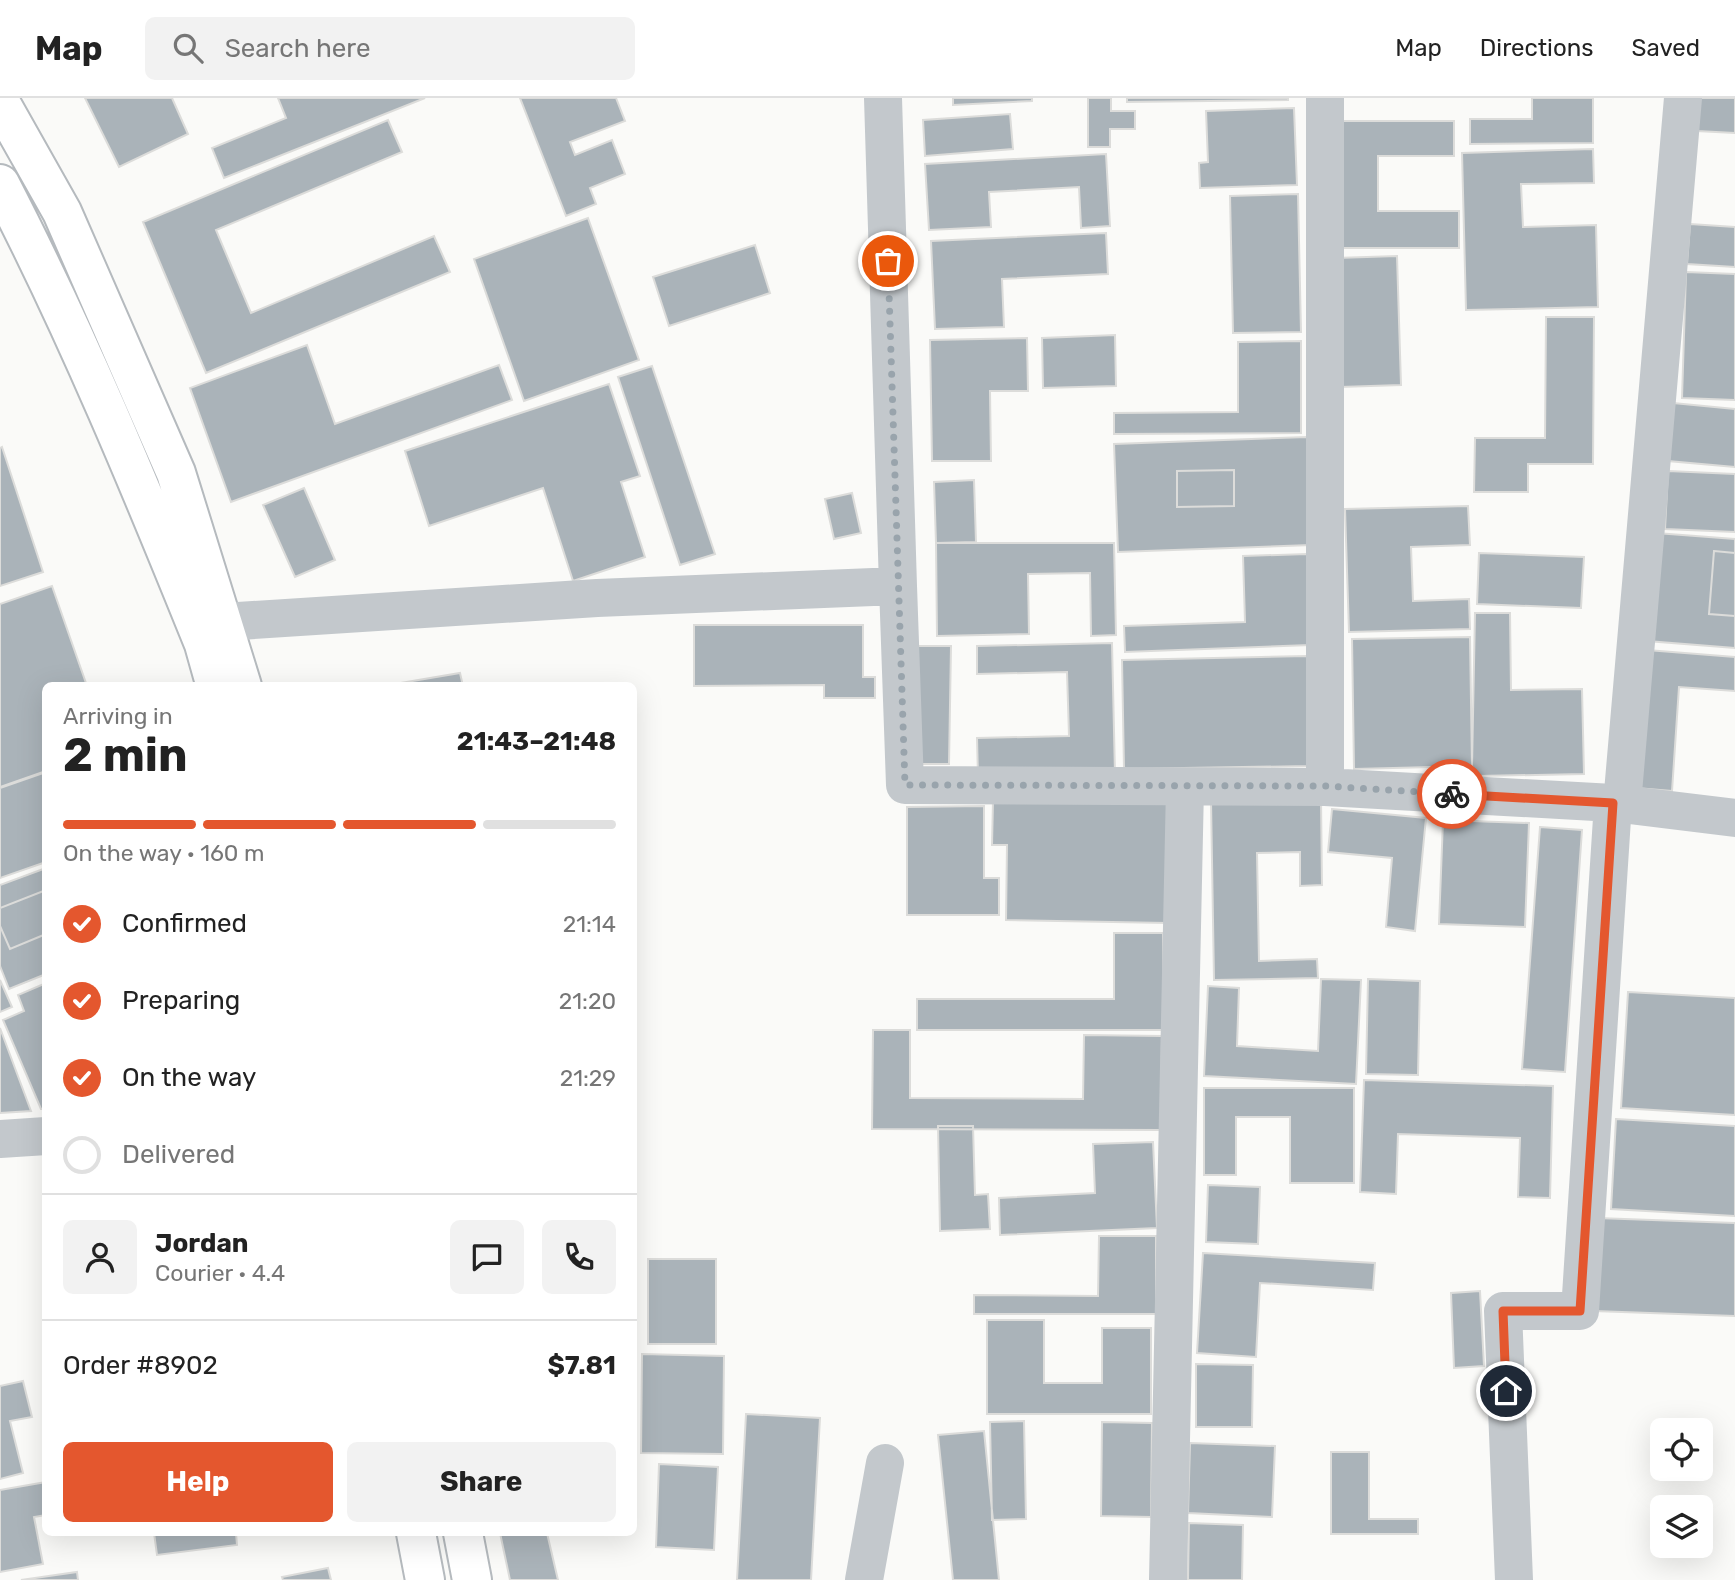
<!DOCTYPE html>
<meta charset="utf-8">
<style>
body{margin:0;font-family:Rubik,sans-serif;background:#f2f2f2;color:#222;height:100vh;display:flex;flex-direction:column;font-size:26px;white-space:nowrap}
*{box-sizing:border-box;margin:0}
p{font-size:23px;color:#767676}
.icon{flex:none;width:38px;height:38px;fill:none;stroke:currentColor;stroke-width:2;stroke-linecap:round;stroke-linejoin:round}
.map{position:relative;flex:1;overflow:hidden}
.side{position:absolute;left:42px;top:584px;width:595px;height:854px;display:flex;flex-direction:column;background:#fff;border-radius:10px;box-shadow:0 7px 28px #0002}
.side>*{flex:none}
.controls{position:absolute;left:1650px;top:1320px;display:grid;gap:14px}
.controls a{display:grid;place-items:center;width:63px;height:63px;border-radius:10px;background:#fff;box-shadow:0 7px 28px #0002;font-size:35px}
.pin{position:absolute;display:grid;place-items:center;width:60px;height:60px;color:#fff;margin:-30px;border:4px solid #fff;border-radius:50%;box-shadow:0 2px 7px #0007}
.courier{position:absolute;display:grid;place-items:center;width:70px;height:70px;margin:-35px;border:5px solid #e4572e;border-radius:50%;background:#fff;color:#222;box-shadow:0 2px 9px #0007}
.headline em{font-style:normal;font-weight:700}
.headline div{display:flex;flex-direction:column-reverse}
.headline{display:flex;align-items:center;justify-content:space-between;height:119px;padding:0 21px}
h1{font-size:46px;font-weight:700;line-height:52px}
.bar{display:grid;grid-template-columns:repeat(4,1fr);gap:10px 7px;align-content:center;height:84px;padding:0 21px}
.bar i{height:9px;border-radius:5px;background:#e0e0e0}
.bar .active{background:#e4572e}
.bar p{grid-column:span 4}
.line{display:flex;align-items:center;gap:18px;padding:0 21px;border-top:2px solid #e0e0e0}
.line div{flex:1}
.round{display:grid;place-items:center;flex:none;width:74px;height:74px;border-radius:10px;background:#f2f2f2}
ol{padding:0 21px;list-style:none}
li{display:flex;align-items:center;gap:21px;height:77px}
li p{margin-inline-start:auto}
li .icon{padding:7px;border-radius:50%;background:#e4572e;color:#fff;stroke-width:4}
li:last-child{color:#767676}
li i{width:38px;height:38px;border:4px solid #e0e0e0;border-radius:50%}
.cta{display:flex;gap:14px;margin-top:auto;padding:14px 21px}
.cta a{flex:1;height:80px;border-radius:10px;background:#e4572e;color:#fff;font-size:28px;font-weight:700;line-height:80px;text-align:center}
.cta a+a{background:#f2f2f2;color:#222}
header{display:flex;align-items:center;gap:42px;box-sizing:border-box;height:98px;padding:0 35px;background:#fff;border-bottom:2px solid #e0e0e0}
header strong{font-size:33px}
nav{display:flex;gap:38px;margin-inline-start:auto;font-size:24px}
.search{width:490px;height:63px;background:#f2f2f2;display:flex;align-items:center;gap:18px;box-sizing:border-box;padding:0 24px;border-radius:10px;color:#767676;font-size:26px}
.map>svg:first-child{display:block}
.building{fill:#aab3b9;stroke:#dcdcda;stroke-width:2}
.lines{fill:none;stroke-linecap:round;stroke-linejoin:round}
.major-casing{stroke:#b5babe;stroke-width:42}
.minor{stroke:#c3c8cc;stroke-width:38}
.major{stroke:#fff;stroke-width:38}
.done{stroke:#99a4ac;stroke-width:7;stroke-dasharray:0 12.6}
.route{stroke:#e4572e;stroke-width:9}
</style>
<header>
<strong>Map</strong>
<div class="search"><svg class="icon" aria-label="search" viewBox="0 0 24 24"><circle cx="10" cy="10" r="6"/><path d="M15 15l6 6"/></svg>Search here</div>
<nav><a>Map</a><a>Directions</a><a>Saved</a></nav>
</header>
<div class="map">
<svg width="1735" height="1482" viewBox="0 0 1735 1482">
<rect width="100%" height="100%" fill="#fafaf8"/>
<path class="building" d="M85 0H172L188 36 119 69Z
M278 0H425L224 80 212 50 286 20Z
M520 0H616L625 23 570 44 575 57 612 42 625 76 590 90 596 106 566 118Z
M953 0H1032V3L953 7Z
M1088 0H1111V13H1135V31H1110V49H1088Z
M1127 0H1288V2L1127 4Z
M1532 0H1593V45L1470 46V21H1532Z
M1699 0H1735V35L1697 33Z
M1294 10 1297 87 1200 90 1199 65 1208 64 1206 13Z
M1010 16 1013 51 925 58 923 22Z
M388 22 402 54 216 132 251 215 434 138 450 174 206 275 143 124Z
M1336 23H1454V58H1378V113H1459V150H1337Z
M1593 51 1594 85 1521 86 1523 129 1596 127 1598 209 1466 212 1462 55Z
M1106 56 1110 128 1081 130 1079 89 989 94 991 129 929 132 925 66Z
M1298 96 1301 234 1233 235 1230 98Z
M588 120 639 262 524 303 474 161Z
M1690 126 1735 129V169L1687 166Z
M1106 135 1108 176 1002 181 1004 229 935 231 931 143Z
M755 147 770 195 669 228 653 179Z
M1397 158 1401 287 1340 289 1336 160Z
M1686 174 1735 176V302L1682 300Z
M1546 219H1594L1593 366H1528V394H1474L1475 340H1545Z
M1115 237 1116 288 1043 290 1042 240Z
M1027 240 1028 293H990L991 363H932L930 242Z
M1301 243V335L1114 336V315L1238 314V244Z
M307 247 335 326 499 267 512 302 231 404 190 290Z
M652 268 715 456 680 467 618 279Z
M609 286 640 378 621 384 645 459 573 483 543 390 429 428 405 353Z
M1673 305 1735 311V369L1668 363Z
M1307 339 1311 447 1118 454 1114 346Z
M2 349 43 474 0 488V350Z
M1234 372V408L1177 409V373Z
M1668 373 1735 376V434L1665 431Z
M974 382 976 444 936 445 934 384Z
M304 390 335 462 295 479 263 407Z
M852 395 861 435 834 441 825 401Z
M1468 408 1470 447 1411 449 1413 503 1469 501 1470 531 1349 534 1345 411Z
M1656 435 1735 441V550L1647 543Z
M936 445H1114L1116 537 1091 538 1090 475 1028 476 1029 536 937 538Z
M1714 453 1735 455V518L1709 516Z
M1479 455 1584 459 1581 510 1477 506Z
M1307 456 1310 547 1125 554 1124 528 1245 524 1243 458Z
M52 488 87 588H46V673L0 689V506Z
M1475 515H1510L1511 592 1582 591 1584 676 1478 678 1472 668Z
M694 527H863V579H875V600H824V587L694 588Z
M1470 539 1472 668 1354 671 1352 541Z
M1112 545 1115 676 978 679 977 640 1069 638 1067 574 977 576V548Z
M915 548H951L949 666H913Z
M1647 552 1735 559V593L1679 589 1672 693 1636 690Z
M1307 558 1309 668 1124 671 1122 562Z
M460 575 463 588H383Z
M46 674V764L0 780V690Z
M1321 701 1322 787 1300 788V754L1257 755 1259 863 1317 861 1318 880 1214 882 1211 703Z
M993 703 1169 706 1167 825 1006 822 1007 747H992Z
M984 708V780H999V817H907V709Z
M1332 711 1426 720 1415 833 1386 829 1392 760 1328 754Z
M1443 722 1529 725 1525 829 1439 826Z
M1540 729 1582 732 1565 974 1522 971Z
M46 770V876L9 891 0 868V787Z
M46 792V836L10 851 0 828V810Z
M1114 835H1163L1164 932H917V901H1114Z
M1321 881 1361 882 1356 986 1204 978 1208 888 1239 890 1237 948 1318 953Z
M1368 881 1420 883 1418 977 1366 976Z
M0 882 12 909 0 914Z
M46 885V1011H41L3 922 24 913 18 897Z
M1628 894 1735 900V1017L1621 1010Z
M0 930 31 1013 0 1015Z
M873 932H910V1000L1083 1001 1084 937 1162 938 1161 1032 872 1031Z
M1364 982 1553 988 1550 1100 1518 1099 1520 1040 1398 1036 1396 1096 1360 1094Z
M1204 990H1354V1085H1290V1019H1236V1077H1204Z
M1616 1021 1735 1028V1118L1611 1111Z
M938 1028H973L975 1097 988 1096 990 1131 940 1133Z
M1153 1044 1157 1130 1000 1137 999 1100 1095 1095 1093 1046Z
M1208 1087 1260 1089 1258 1146 1206 1144Z
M1597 1120 1735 1125V1218L1594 1213Z
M1099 1138H1156V1216H974V1197L1098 1198Z
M1203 1155 1375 1165 1373 1192 1260 1185 1256 1259 1197 1255Z
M648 1161H716V1246H648Z
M1480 1193 1484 1268 1454 1270 1451 1195Z
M987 1222H1044V1285H1102V1230H1151V1316H987Z
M642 1256 724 1258 723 1356 641 1355Z
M1196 1266 1253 1267 1252 1329H1196Z
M23 1283 32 1319 10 1323 23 1375 0 1381V1288Z
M746 1316 820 1320 811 1482H737Z
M1024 1323 1026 1421 992 1422 990 1324Z
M1102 1324 1152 1325 1151 1419 1101 1418Z
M984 1333 999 1482H953L938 1337Z
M1190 1345 1275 1348 1272 1419 1188 1415Z
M1331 1354H1369V1421H1418V1436H1331Z
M659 1366 718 1369 714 1452 656 1449Z
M46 1384V1417L34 1419 43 1466 0 1474V1392Z
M1189 1425 1243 1427 1242 1482H1188Z
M154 1435H236L237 1447 157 1457Z
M500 1435H547L558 1482H510Z
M328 1470 331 1482H283L282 1479Z
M77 1474 78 1482H21Z"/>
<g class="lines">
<g class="major-casing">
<path id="major" d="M0 4 62 114 176 375 242 588
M0 86C77 235 141 390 204 546L213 578
M416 1435 425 1482
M463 1435 472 1482"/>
</g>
<path class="minor" d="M883 0 898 488
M1325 0V689
M223 524 597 500 898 488 905 687 1325 689 1613 705 1735 720
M1622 706 1683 0
M0 1041 46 1038
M864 1482 885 1365
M1168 1482 1185 689
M1514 1482 1503 1213H1580L1613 705"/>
<use href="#major" class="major"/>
</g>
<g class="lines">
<path class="done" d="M888 163 905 687 1325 688 1452 696"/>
<path class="route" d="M1452 696 1613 705 1580 1213H1503L1506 1293"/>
</g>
</svg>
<div class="controls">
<a><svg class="icon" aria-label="locate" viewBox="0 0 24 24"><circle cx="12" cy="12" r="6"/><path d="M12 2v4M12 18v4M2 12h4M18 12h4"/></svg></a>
<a><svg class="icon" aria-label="layers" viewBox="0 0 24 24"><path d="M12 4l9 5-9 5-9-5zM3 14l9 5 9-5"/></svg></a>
</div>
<div class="pin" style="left:888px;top:163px;background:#ea580c"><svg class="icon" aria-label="bag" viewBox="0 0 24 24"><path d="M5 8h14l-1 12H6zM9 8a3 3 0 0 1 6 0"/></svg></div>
<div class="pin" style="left:1506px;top:1293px;background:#1f2937"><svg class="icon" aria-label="home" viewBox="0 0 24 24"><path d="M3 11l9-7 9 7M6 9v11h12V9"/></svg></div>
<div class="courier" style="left:1452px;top:696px"><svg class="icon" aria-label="bike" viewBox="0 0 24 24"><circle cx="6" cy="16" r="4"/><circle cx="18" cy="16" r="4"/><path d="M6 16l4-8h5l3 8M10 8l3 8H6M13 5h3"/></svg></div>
<section class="side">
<div class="headline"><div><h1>2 min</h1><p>Arriving in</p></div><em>21:43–21:48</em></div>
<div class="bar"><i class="active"></i><i class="active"></i><i class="active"></i><i></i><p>On the way · 160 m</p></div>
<ol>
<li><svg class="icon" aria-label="check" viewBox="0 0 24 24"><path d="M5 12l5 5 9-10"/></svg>Confirmed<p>21:14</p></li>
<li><svg class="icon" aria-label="check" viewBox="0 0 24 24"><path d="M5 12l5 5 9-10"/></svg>Preparing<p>21:20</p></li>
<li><svg class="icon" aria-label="check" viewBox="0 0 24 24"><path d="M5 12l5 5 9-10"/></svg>On the way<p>21:29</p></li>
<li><i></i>Delivered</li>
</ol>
<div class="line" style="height:126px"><a class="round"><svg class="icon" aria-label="person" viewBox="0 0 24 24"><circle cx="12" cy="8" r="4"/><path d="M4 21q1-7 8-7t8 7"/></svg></a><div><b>Jordan</b><p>Courier · 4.4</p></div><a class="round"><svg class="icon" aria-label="chat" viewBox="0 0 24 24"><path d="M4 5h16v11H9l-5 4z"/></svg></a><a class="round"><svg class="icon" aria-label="phone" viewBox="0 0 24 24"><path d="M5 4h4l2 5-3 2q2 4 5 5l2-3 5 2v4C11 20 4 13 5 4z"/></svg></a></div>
<div class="line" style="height:91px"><div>Order #8902</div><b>$7.81</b></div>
<div class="cta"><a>Help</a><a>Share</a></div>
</section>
</div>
